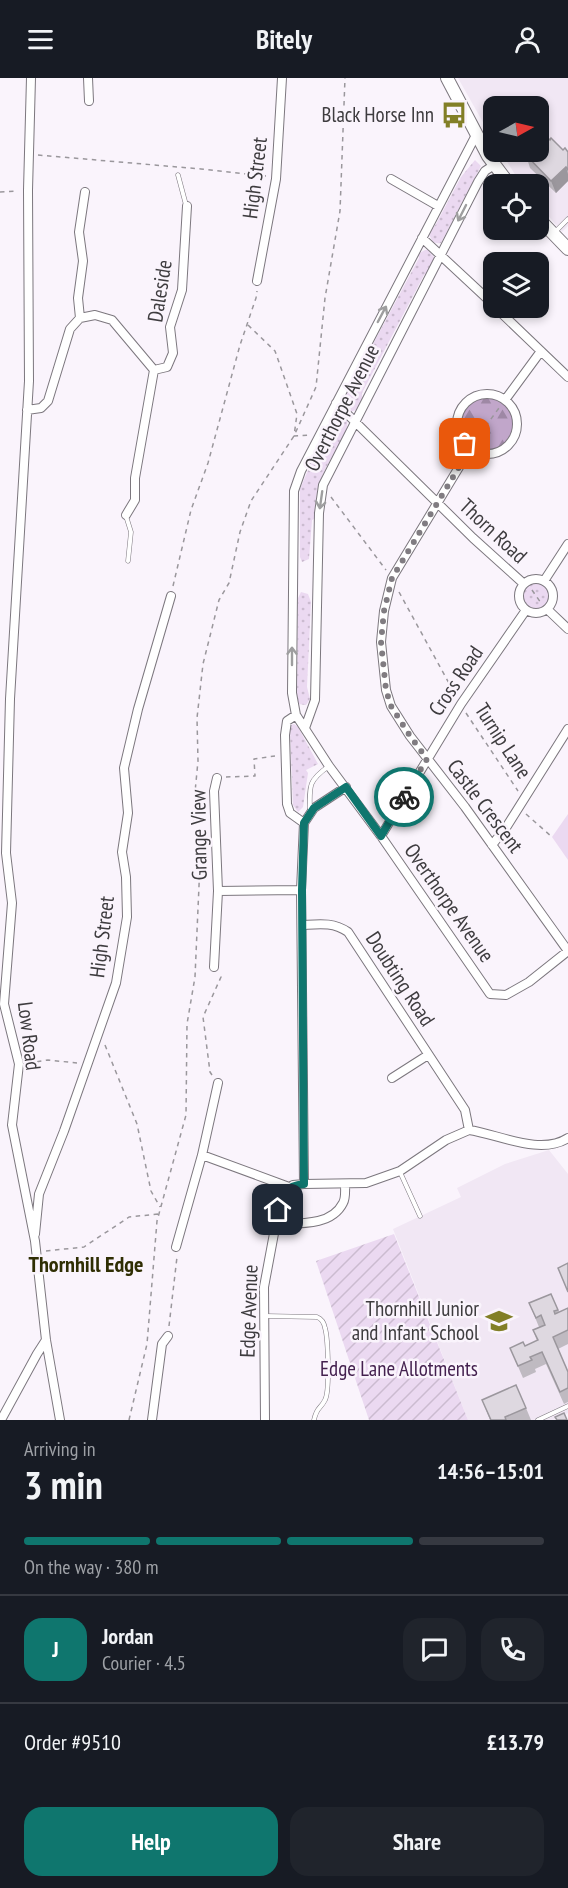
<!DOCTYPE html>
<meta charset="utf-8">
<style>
body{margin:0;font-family:"PT Sans Narrow",sans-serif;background:#20242c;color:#f1f3f6;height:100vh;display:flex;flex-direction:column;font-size:22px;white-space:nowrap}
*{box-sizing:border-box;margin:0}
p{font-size:20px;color:#9ea1a6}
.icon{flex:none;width:33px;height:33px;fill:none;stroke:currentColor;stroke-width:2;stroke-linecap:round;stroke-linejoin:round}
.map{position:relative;height:1342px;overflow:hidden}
.drawer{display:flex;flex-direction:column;background:#171b24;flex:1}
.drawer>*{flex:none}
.needle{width:39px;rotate:82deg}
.fabs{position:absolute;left:483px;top:18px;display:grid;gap:12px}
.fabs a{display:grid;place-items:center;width:66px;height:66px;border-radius:12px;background:#171b24;box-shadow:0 3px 9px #0003;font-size:30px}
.pin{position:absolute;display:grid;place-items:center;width:51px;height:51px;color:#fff;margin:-26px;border-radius:12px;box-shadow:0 3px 9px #0006}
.courier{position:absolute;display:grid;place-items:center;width:60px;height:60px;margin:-30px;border:4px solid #0f766e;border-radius:50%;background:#fff;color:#222;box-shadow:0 2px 8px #0007}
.headline em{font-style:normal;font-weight:800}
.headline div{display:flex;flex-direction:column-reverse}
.headline{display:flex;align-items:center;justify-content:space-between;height:102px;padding:0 24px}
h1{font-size:39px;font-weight:800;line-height:45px}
.bar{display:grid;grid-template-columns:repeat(4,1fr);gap:9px 6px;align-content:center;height:72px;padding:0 24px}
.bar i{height:8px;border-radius:4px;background:#363941}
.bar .active{background:#0f766e}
.bar p{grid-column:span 4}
.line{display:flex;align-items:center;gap:15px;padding:0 24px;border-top:2px solid #363941}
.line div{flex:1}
.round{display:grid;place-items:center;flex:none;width:63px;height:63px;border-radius:18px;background:#20242c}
.primary-button{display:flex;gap:12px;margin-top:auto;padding:12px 24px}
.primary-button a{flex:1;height:69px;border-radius:18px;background:#0f766e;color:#fff;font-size:24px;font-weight:800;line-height:69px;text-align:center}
.primary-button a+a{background:#20242c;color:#f1f3f6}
header{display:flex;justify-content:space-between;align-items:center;height:78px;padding:0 24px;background:#171b24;font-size:27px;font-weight:800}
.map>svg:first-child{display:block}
.built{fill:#f1e7f4}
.grass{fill:url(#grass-dots)}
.forest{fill:url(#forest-firs)}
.garden{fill:url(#garden-furrows)}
.pitch{fill:#ebd9f1}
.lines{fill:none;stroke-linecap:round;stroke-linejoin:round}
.lane-casing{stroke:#7c777e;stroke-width:5}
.street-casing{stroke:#7c777e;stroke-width:10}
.secondary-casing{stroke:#7c777e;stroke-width:14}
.path{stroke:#9a979c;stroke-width:1.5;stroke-dasharray:4.5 4.5;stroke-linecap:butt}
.lane{stroke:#fff;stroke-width:4}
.street{stroke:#fff;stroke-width:8}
.secondary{stroke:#fff;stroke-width:12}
.wall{fill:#bfbac1}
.shaded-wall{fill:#9b979d}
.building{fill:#ded8e0;stroke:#9b979d;stroke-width:1.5}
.oneway{stroke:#9e9e9f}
.done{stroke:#807c81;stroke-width:6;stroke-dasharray:0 10.8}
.route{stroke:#0f766e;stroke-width:8}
.labels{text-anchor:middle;stroke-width:5;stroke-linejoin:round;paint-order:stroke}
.poi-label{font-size:21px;fill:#3e3c3f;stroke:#faf4fc;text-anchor:end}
.street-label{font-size:21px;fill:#3e3c3f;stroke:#faf4fc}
.park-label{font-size:21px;fill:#44214f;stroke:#faf4fc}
.neighbourhood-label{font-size:22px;font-weight:bold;fill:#2f2e03;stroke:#faf4fc}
</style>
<header><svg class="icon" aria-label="menu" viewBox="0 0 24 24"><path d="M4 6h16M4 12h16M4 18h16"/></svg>Bitely<svg class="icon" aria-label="person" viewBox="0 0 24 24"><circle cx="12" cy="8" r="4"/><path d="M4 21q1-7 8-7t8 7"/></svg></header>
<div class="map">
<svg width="568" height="1342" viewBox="0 0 568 1342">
<defs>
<pattern id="grass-dots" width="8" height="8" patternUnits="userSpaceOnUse" patternTransform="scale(1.5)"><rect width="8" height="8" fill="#ebd9f1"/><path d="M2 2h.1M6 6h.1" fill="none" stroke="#cbbbd0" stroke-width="1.8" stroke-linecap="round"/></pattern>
<pattern id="forest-firs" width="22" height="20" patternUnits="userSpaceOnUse" patternTransform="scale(1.5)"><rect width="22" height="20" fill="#c1a6ca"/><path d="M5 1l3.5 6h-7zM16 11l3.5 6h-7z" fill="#9e88a5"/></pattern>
<pattern id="garden-furrows" width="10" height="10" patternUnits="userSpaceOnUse" patternTransform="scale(1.5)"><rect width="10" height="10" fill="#ebd9f1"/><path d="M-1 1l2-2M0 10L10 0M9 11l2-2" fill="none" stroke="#cbbbd0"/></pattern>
</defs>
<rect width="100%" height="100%" fill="#faf4fc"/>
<path class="built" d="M458 0H568V148L562 154 539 127 538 106H521L501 74H538V28H494L493 62Z
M549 1072 568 1096V1335L554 1342H468L393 1151 461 1119 457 1110 505 1086Z"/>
<path class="grass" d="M475 82 481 88 441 165C433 166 432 163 429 156L436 146 461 99Z
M425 172H428L434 179C433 185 430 194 424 197L362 315V321L356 332 350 334 343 325 344 319 358 299 373 266 419 180 418 176Z
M337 338 347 341C350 357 330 379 324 394 317 409 315 424 314 441L312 442 309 481 302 484 300 479V411L311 385Z
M519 518a17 17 0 1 1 34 0a17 17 0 1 1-34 0Z
M301 514 308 516 311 524 307 609 310 621 306 627 298 626 297 615 298 520Z
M294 646 298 649 318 686 306 692 308 695 303 729 298 734 293 727 290 653 291 647Z"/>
<path class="forest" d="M457 346a30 30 0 1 1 60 0a30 30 0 1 1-60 0Z"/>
<path class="garden" d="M394 1156 468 1342H369L316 1183Z"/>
<path class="pitch" d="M568 736V782L552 759Z"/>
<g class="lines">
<g class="lane-casing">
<path id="lane" d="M178 97 186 127
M554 155 568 141
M126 438 131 454 128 483
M310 732C309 707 309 702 329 688
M400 1094 420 1138
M265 1238 317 1239C322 1241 324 1244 325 1250 328 1260 330 1313 325 1322 320 1332 317 1328 314 1342
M538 1342 568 1328"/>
</g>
<g class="street-casing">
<path id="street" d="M31 0 28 112 29 303 10 621 6 775 12 825 4 926 19 986 12 1047 35 1163 46 1262 60 1342
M88 0 89 23
M476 57 301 393 294 413 292 615 296 637 329 688 381 758 490 916 506 917 529 904 568 873
M391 101 438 128
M422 160 494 227
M257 203 276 101 282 0
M496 230 568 299
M80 240 78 220 83 183 79 154 85 114
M154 292 167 289 173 275 170 249 182 212 187 128
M457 346a30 30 0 1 1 60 0a30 30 0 1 1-60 0Z
M505 322 541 273
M336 325 473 460 524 506
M27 332 41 330 48 323 70 251 80 240 95 237 112 242 154 292 135 400V422L126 437
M470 371 392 500 384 533 381 564 386 612 391 628 410 658 465 729 568 873
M519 518a17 17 0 1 1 34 0a17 17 0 1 1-34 0Z
M544 503 568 466
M547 531 568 551
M296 637 287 643 285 657 287 726 290 735 304 745
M305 650 315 622 319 435 323 407 478 104 485 93 494 87
M217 700 214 713 218 813 301 812
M381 758 461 626 526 532
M492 767 507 748 568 651
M303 847C320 846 333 844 348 854L465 1032 469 1052 446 1062 400 1093 366 1105 304 1106
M214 889 218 813
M392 1000 428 977
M469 1052C498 1056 540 1078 568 1060
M202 1077 289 1109
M275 1146C297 1145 331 1149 343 1125 346 1120 345 1111 345 1106
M35 1156 39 1116 64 1053 116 905 127 839 126 799 122 774 128 735 124 690 138 631 171 518
M176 1169 202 1077 218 1005
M1 1342 37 1276 46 1262
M152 1342 162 1266 168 1258
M265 1342 264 1209 281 1118 293 1107 304 1106 301 812 304 745 314 730 346 709"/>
</g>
<g class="secondary-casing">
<path id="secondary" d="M447 0 488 78 509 106
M538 140 568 171"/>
</g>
<path class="path" d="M38 77 201 91 266 98
M0 114 18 113
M248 247 275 273 297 336 294 358 310 357
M475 363 499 330
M331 419 386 492
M173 508 191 432 208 385 240 267 256 220 257 213
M532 512 541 525
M399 514 456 618
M466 635 518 713
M226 699 255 698 254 681 275 678
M526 736 552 759
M105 967 137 1046 151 1113 160 1129
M28 985 48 982 77 985
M212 997 210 994 203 939 221 899 220 897
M46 1173 84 1169 129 1139 158 1136
M169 1248 177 1179
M129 1342 147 1266 157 1143 186 1037 187 946 195 899 200 785 193 735 198 683 197 640 203 586 219 522 229 505 240 454 251 423 294 358 316 309 325 220 340 133 345 0"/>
<use href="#lane" class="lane"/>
<use href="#street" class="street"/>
<use href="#secondary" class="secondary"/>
</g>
<path class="wall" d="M550 62 563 72 568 74V103L556 115 530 90 526 77Z
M551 1216 559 1234 568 1230V1266L558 1271 568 1294V1324L564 1326 546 1286 535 1291 536 1294 523 1300 510 1270 525 1268 537 1263 533 1252 539 1249 529 1225Z
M482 1322 526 1330 531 1342H490Z"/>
<path class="shaded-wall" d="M566 89 568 96V103L556 115 551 103Z"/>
<path class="building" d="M546 58 550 62 551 60 563 72 565 70 568 74V92L566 89 551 103 526 77 530 74H538V65Z
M568 1185V1214L558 1190Z
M551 1216 558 1232 554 1233 555 1236 568 1230V1252L553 1259 568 1294V1310L560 1314 542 1274 530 1279 532 1282 518 1288 510 1270 523 1264 525 1268 538 1262 533 1252 545 1247 541 1237 536 1240 529 1225Z
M516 1307 526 1330 505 1339 506 1342H491L482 1322Z
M564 1335 567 1342H557L555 1339Z"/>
<defs><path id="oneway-shaft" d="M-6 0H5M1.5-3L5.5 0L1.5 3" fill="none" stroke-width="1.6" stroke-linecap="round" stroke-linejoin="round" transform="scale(1.5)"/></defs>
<g class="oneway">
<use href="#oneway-shaft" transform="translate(462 135) rotate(117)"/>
<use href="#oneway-shaft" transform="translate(382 236) rotate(-62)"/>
<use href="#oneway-shaft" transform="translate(321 422) rotate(98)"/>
<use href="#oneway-shaft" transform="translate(292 578) rotate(-90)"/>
</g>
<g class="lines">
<path class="done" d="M404 719 427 681 410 658 391 628 386 612 381 564 384 533 392 500 470 371 465 366"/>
<path class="route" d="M278 1132C282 1115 286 1108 304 1106L302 812 304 745 314 730 346 709 381 758 404 719"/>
</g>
<defs>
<g id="bus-bare" transform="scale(2.07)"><path d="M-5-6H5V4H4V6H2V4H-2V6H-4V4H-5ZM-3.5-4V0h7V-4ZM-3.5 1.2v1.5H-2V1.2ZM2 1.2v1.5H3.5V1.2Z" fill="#827f27" stroke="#faf4fc" stroke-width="2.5" paint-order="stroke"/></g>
<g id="school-bare" transform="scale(2.07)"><path d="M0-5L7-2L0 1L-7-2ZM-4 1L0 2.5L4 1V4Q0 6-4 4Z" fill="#827f27" stroke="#faf4fc" stroke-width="2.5" paint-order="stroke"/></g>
</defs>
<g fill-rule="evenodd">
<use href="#bus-bare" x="454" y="37"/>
<use href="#school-bare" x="499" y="1243"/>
</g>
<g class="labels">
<g class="poi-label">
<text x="434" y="44">Black Horse Inn</text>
<text x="479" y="1238">Thornhill Junior<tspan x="479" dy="24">and Infant School</tspan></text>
</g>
<g class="street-label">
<text transform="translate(255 100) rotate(-83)" y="7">High Street</text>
<text transform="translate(160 213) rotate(-81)" y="7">Daleside</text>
<text transform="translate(342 330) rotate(-63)" y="7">Overthorpe Avenue</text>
<text transform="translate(493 453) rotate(43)" y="7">Thorn Road</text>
<text transform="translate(456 603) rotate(-56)" y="7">Cross Road</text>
<text transform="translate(503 663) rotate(57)" y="7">Turnip Lane</text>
<text transform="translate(485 728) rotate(53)" y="7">Castle Crescent</text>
<text transform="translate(199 757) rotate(-91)" y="7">Grange View</text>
<text transform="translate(449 825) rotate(55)" y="7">Overthorpe Avenue</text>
<text transform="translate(102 859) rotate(-83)" y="7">High Street</text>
<text transform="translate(400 901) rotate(57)" y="7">Doubting Road</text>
<text transform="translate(29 958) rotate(83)" y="7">Low Road</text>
<text transform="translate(249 1233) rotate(-88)" y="7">Edge Avenue</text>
</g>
<g class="park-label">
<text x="399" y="1298">Edge Lane Allotments</text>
</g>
<g class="neighbourhood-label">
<text x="86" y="1194">Thornhill Edge</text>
</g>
</g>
</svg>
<div class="fabs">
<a><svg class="needle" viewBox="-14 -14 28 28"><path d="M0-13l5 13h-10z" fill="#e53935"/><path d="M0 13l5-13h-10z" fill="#9ea1a6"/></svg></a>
<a><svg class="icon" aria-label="locate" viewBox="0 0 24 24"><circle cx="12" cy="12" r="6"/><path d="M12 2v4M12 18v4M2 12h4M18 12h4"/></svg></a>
<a><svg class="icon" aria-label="layers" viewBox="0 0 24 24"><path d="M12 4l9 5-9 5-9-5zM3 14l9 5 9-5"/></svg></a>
</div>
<div class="pin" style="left:465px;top:366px;background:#ea580c"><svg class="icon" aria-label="bag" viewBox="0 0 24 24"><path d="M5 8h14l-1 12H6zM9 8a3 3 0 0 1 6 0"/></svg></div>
<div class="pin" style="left:278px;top:1132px;background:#1f2937"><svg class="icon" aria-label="home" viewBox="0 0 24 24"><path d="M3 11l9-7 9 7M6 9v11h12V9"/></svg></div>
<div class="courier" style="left:404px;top:719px"><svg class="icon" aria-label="bike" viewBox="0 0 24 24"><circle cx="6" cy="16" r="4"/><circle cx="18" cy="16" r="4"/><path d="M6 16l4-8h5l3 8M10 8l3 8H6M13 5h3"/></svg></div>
</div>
<section class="drawer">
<div class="headline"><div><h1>3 min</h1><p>Arriving in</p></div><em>14:56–15:01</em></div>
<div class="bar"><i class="active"></i><i class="active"></i><i class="active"></i><i></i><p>On the way · 380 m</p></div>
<div class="line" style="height:108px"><b class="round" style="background:#0f766e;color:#fff">J</b><div><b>Jordan</b><p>Courier · 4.5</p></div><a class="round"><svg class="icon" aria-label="chat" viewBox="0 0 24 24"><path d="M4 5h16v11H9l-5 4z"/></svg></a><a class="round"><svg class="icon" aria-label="phone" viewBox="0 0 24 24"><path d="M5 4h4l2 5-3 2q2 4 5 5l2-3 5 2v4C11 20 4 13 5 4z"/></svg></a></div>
<div class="line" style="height:78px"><div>Order #9510</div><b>£13.79</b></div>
<div class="primary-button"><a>Help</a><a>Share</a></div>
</section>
